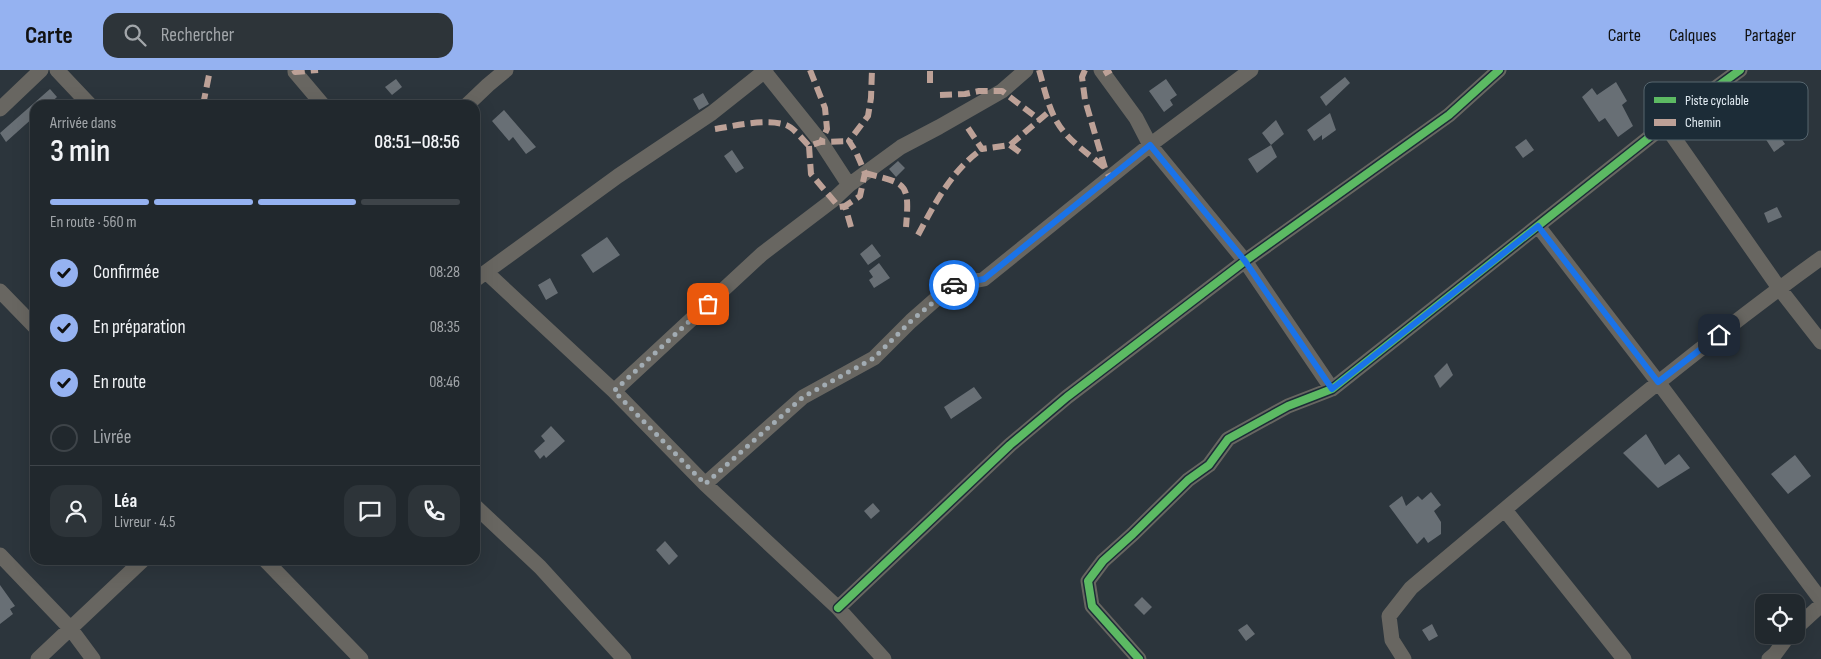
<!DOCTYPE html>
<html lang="fr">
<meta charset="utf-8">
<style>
body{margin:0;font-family:"Sofia Sans Condensed",sans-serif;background:#2d3439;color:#f1f3f6;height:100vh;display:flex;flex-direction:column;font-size:19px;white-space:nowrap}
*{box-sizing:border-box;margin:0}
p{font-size:16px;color:#a2a6aa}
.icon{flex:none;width:28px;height:28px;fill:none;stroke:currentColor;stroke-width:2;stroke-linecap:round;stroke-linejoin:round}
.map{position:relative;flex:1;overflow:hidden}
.drawer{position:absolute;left:30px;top:30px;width:450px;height:465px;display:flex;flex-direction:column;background:#21282d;border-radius:15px;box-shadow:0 5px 20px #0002,0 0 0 1px #3e4449}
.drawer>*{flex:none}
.tools{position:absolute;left:1755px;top:524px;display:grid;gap:10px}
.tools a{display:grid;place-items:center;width:50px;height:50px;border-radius:10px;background:#21282d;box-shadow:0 5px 20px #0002,0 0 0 1px #3e4449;font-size:25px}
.pin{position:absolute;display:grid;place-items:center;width:42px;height:42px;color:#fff;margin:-21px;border-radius:10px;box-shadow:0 2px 8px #0006}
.courier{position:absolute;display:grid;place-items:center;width:50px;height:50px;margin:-25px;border:4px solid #1a73e8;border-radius:50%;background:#fff;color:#222;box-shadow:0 1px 6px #0007}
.headline em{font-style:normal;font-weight:600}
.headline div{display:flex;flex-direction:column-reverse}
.headline{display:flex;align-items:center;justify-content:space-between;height:85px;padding:0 20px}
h1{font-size:32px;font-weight:600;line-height:38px}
.bar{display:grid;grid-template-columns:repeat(4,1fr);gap:8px 5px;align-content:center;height:60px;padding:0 20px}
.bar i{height:6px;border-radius:4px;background:#3e4449}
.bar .current{background:#95b2f1}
.bar p{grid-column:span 4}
.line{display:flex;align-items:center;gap:12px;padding:0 20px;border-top:1px solid #3e4449}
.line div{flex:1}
.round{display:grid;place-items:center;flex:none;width:52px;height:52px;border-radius:15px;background:#2d3439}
ol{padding:0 20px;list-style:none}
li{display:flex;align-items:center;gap:15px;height:55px}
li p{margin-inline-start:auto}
li .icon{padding:5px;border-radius:50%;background:#95b2f1;color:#111;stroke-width:4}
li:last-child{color:#a2a6aa}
li i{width:28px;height:28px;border:2px solid #3e4449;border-radius:50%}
header{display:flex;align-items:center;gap:30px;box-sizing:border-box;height:70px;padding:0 25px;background:#95b2f1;color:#111}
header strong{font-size:24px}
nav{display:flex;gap:28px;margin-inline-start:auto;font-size:18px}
.search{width:350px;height:45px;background:#2d3439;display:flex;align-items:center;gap:12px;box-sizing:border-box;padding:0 18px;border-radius:15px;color:#a2a6aa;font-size:19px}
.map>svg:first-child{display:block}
.building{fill:#686f75}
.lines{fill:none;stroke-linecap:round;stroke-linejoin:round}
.minor{stroke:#686661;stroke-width:15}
.quiet{stroke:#bda197;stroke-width:6;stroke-dasharray:12 6;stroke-linecap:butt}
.cycleway-casing{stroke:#1c2c37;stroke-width:11}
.cycleway{stroke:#5cba63;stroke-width:8}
.done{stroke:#a2acb3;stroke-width:5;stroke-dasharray:0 9}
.route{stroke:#1a73e8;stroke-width:6}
.key{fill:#1c2c37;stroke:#57666f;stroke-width:1}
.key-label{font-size:14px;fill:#e2ecf3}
</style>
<header>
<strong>Carte</strong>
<div class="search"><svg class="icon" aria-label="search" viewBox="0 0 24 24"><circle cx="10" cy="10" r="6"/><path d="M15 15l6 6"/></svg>Rechercher</div>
<nav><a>Carte</a><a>Calques</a><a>Partager</a></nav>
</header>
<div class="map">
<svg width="1821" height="589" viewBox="0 0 1821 589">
<rect width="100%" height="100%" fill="#2c353c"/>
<path class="building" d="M1345 7 1350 13 1326 36 1320 27Z
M396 9 402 17 392 25 385 17Z
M1166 9 1177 25 1170 30 1173 35 1164 42 1149 21Z
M1616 12 1627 31 1622 35 1633 56 1618 67 1605 48 1599 52 1582 27 1592 18 1597 25Z
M50 19 57 27 48 35H35V46L6 72 0 63Z
M703 23 709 34 699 40 693 29Z
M504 40 536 77 526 84 513 67 509 71 492 51Z
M1330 43 1336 60 1322 70V65L1314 71 1307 60Z
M1276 50 1284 64 1271 75 1262 63Z
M1776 61 1785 74 1774 82 1765 68Z
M1526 69 1534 80 1523 88 1515 77Z
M1271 75 1277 87 1257 103 1248 89Z
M732 80 744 98 736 103 724 86Z
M898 91 905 98 896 107 889 99Z
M1777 137 1782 147 1768 153 1764 143Z
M607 167 620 185 593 203 581 185Z
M872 174 881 186 868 195 860 184Z
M879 193 890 208 874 218 869 210 873 207 869 201Z
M550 208 558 223 546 230 538 215Z
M1447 293 1453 305 1440 318 1434 306Z
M974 317 982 328 951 349 944 337Z
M551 356 565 371 546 388 544 385 540 389 534 381 545 371 541 366Z
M1646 364 1665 395 1679 384 1690 398 1658 418 1623 383Z
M1795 385 1811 406 1788 424 1771 404Z
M1431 422 1441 435 1434 441 1441 452V464L1428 473 1424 467 1417 474 1389 436 1402 426 1406 436 1418 426 1422 430Z
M873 433 880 441 871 449 864 441Z
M665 471 678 486 669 495 656 480Z
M0 515 15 536 10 539 13 544 0 554Z
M1142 527 1152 537 1144 545 1134 535Z
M1247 554 1255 564 1246 571 1238 560Z
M1432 554 1438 566 1429 571 1422 560Z"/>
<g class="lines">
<path class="minor" d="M57 0 90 35
M295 0V2L323 35
M1101 0 1136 48 1150 75 1245 191 1332 319
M764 1 821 72 849 115
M467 35 488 15 506 0
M0 39 41 0
M1665 55 1779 218 1821 272
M1538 156 1658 312 1821 530
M486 202 614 321 705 414 838 538 884 589
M475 210 618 106 712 43 766 0
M0 221 35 257
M614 321 762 184 833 130 849 115 901 77 939 57 1002 21 1026 0
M705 414 803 327 874 288 911 251 952 215 984 209 1150 75 1251 0
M475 436 540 497 624 589
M1505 440 1624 589
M0 485 70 558 93 589
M265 490 361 589
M838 538 1010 375 1067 327 1245 191 1449 45 1499 0
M1796 558 1821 535
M38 589 143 490
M1139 589 1092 536 1088 511 1103 491 1133 464 1188 410 1209 395 1228 369 1288 336 1332 319 1665 55 1740 0
M1404 589 1392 570 1389 546 1411 518C1545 406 1678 291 1821 188
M1769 589 1775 584 1789 565"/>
<path class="quiet" d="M294 0 295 2 318 0
M810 0 825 38 827 59 821 72
M1039 0C1044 17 1048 37 1057 52 1068 71 1089 84 1105 98
M1085 0 1082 7 1085 30 1105 98 1110 108
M1104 4 1111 0
M930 13V0
M940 25 965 24 979 21H1002L1040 50
M203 35 210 0
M968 58 982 79 1010 75 1051 40
M715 59C734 56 767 48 786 55 794 58 803 70 809 76L821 72 849 71
M1010 75 1021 83
M809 76 811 104 839 137 845 136
M865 103C906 114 910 111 906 157
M851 157 845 136 860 126 865 103 856 82 849 71 868 46 871 28 872 0
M918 165C935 133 952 100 982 79"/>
<g class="cycleway-casing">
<path id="cycleway" d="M838 538 1010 375 1067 327 1245 191 1449 45 1499 0
M1139 589 1092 536 1088 511 1103 491 1133 464 1188 410 1209 395 1228 369 1288 336 1332 319 1665 55 1740 0"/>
</g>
<use href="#cycleway" class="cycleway"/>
</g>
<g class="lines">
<path class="done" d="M708 234 614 321 705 414 803 327 874 288 911 251 954 215"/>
<path class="route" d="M954 215 984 209 1150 75 1245 191 1332 319 1538 156 1658 312 1719 265"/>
</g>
<rect x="1644" y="12" width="164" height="58" rx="8" class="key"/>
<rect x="1654" y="27" width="22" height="6" fill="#5cba63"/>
<rect x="1654" y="49" width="22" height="7" fill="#bda197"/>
<g class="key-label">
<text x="1685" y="35">Piste cyclable</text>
<text x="1685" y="57">Chemin</text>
</g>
</svg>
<div class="tools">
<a><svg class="icon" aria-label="locate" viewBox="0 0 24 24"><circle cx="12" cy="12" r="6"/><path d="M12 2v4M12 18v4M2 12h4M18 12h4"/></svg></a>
</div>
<div class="pin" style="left:708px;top:234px;background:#ea580c"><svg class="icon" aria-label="bag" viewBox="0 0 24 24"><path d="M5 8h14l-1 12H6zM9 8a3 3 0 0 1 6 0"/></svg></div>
<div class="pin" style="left:1719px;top:265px;background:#1f2937"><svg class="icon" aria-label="home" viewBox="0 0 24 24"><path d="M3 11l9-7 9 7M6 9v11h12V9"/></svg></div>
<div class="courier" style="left:954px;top:215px"><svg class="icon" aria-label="car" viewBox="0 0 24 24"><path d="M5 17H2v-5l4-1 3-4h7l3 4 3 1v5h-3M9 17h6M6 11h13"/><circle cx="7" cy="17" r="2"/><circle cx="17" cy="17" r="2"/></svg></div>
<section class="drawer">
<div class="headline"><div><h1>3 min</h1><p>Arrivée dans</p></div><em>08:51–08:56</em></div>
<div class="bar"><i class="current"></i><i class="current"></i><i class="current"></i><i></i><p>En route · 560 m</p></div>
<ol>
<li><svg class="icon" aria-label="check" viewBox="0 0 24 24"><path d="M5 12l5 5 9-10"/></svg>Confirmée<p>08:28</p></li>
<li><svg class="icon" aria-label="check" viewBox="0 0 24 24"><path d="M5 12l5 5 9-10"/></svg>En préparation<p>08:35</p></li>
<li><svg class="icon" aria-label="check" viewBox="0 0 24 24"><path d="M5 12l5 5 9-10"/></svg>En route<p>08:46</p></li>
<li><i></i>Livrée</li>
</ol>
<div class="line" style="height:90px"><a class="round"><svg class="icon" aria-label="person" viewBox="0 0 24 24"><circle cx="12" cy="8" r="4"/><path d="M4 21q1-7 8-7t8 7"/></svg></a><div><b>Léa</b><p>Livreur · 4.5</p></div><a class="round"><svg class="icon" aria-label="chat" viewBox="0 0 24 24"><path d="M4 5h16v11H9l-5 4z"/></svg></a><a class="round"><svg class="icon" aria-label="phone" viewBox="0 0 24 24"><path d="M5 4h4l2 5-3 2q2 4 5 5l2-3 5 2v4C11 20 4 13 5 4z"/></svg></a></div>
</section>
</div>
